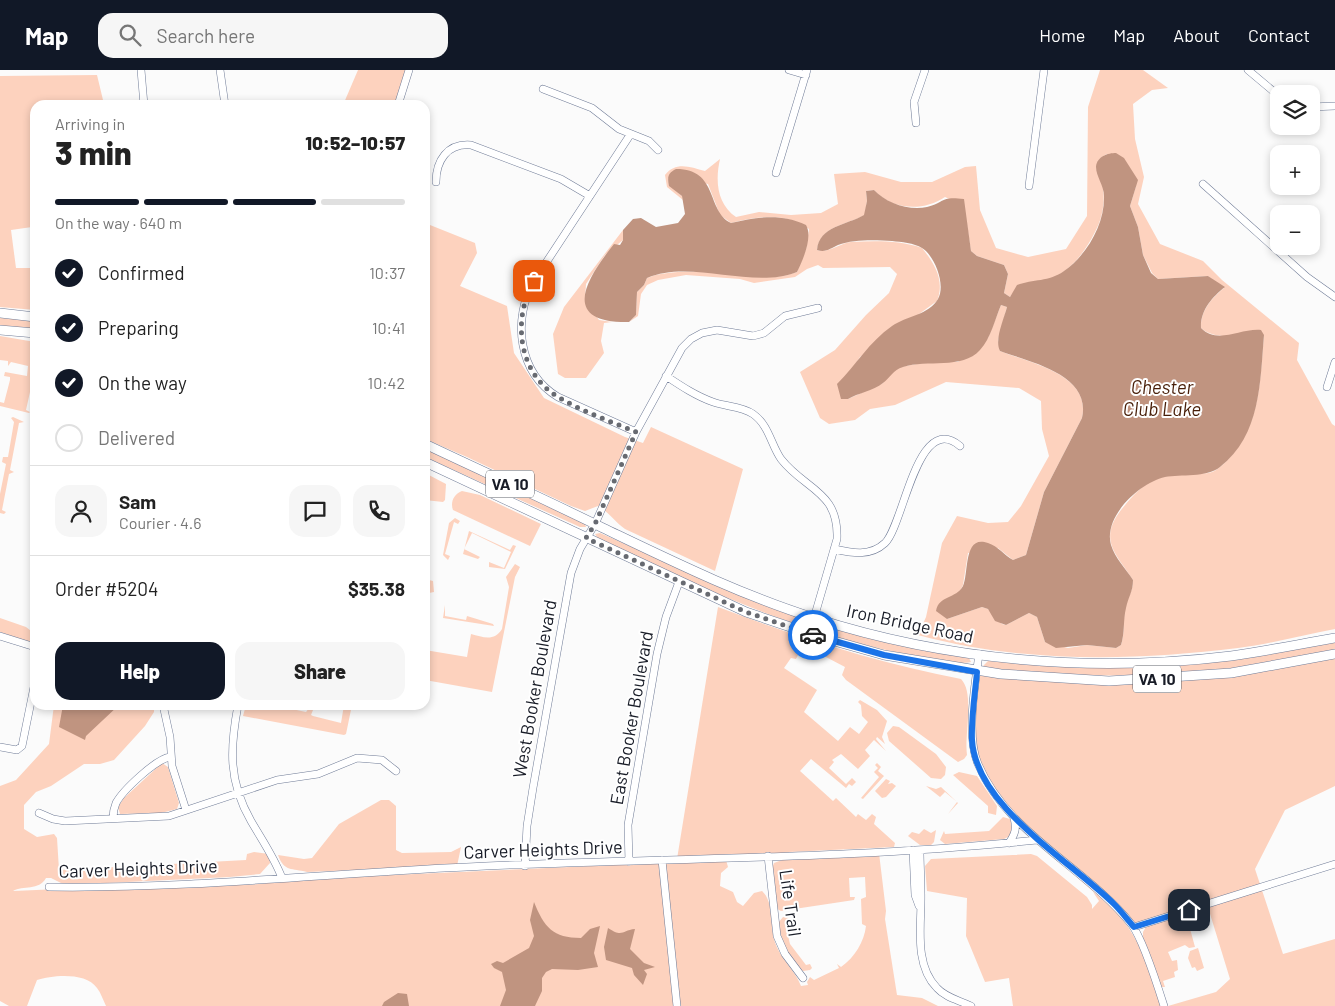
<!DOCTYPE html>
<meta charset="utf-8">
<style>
body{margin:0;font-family:Barlow,sans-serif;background:#f6f6f6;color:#222;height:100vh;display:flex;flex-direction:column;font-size:19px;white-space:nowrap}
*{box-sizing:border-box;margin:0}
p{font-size:16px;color:#767676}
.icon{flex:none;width:28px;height:28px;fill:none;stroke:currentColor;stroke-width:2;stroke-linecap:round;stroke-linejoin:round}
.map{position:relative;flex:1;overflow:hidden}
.sheet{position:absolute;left:30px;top:30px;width:400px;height:610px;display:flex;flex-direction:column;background:#fff;border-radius:15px;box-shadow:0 2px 8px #0003}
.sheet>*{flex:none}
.fabs{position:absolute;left:1270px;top:15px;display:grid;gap:10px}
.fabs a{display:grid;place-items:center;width:50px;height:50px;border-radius:10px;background:#fff;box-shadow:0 2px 8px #0003;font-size:25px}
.pin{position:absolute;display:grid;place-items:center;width:42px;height:42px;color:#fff;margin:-21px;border-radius:10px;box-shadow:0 2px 8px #0006}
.courier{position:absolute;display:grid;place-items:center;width:50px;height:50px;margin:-25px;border:4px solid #1a73e8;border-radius:50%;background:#fff;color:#222;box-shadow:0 1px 6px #0007}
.head em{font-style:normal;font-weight:800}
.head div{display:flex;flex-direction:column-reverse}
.head{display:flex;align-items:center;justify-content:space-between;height:85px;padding:0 25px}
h1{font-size:32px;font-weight:800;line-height:38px}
.bar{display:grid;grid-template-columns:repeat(4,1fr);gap:8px 5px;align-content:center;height:60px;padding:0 25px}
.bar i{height:6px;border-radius:4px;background:#e0e0e0}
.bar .on{background:#111827}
.bar p{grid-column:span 4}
.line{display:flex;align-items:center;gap:12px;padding:0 25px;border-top:1px solid #e0e0e0}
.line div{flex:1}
.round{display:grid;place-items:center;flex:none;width:52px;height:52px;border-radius:15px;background:#f6f6f6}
ol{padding:0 25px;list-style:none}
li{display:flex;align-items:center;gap:15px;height:55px}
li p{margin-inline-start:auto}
li .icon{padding:5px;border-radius:50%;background:#111827;color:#fff;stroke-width:4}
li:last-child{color:#767676}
li i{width:28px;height:28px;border:2px solid #e0e0e0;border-radius:50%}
.button{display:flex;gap:10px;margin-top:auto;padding:10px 25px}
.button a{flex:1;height:58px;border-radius:15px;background:#111827;color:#fff;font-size:20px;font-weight:800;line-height:58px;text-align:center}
.button a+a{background:#f6f6f6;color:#222}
header{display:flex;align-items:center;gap:30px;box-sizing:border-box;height:70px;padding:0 25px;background:#111827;color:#fff}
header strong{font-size:24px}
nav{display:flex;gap:28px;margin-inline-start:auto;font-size:18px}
.search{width:350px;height:45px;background:#f6f6f6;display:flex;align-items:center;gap:12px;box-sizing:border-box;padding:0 18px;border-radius:15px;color:#767676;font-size:19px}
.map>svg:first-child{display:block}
.green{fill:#fdd2be;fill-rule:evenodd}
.water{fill:#c09480}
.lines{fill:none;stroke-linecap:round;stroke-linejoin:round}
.minor-casing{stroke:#707c97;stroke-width:8}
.major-casing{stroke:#707c97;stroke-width:10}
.minor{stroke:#fff;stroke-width:7}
.major{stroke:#fff;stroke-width:9}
.done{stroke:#676a71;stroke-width:5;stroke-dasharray:0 9}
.route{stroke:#1a73e8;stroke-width:6}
.labels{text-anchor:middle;stroke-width:4;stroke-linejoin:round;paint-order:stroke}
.shield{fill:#fff;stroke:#5d6068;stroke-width:1}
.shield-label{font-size:16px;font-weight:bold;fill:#181c27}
.street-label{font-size:18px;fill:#181c27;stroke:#fff}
.water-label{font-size:19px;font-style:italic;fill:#481e08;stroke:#fff}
</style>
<header>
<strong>Map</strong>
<div class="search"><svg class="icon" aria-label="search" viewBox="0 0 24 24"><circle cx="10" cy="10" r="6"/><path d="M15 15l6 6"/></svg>Search here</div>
<nav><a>Home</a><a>Map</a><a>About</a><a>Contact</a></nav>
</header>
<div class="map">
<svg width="1335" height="936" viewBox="0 0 1335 936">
<rect width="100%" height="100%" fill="#fbfbfb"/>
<path class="green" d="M358 0H407L395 35H343Z
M1100 0H1143L1168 18 1152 20 1133 34 1135 69 1144 107 1138 134 1160 174 1203 191 1222 210 1299 273 1297 290 1332 354 1335 356V559C1303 565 1271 574 1238 578 1133 591 1020 593 918 565L926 547 942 473 957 446 988 453 1008 452 1021 436 1049 386 1042 359 1041 331 1019 318 946 312 895 335 870 339 855 350 829 354 820 348 800 302 835 280 866 245 889 223 897 204 890 197 823 198 818 195 807 199 795 207 754 213 740 209 686 205 658 210 647 215 641 224 638 246 629 252 636 245 637 222 644 215 647 208C671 197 724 203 751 206 767 207 781 208 797 202L806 179 809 159C786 142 758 146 731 153L720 145 708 114 668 108 669 115 682 126 683 130 667 117 665 105C676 91 690 97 705 101L720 89C715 111 717 134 736 147L759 142 791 145 821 143 838 134 834 104 865 102 901 112H932L965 97 976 96 980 140 996 178 1028 187 1066 179 1087 146 1088 37ZM1107 84 1136 116 1130 136 1138 157 1143 185 1152 203 1158 209 1208 206 1224 218C1212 228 1200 241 1201 258 1214 271 1245 265 1264 265 1260 307 1261 351 1232 385 1228 390 1218 400 1212 402 1208 404 1201 403 1196 403 1182 404 1164 405 1151 411 1140 417 1129 430 1121 440 1098 470 1116 484 1133 510 1133 522 1127 528 1125 538 1123 550 1125 563 1121 575L1116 578 1087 575 1068 578 1045 572 1037 547 1029 543 1006 555 1002 554 988 539 982 537 947 549 963 515 968 483 998 478 1013 490 1026 485 1044 422 1082 348C1092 304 1029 293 1000 281L998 270 1007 237 1001 235 988 268 958 292H928L900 297 888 305 883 313 848 329 853 298 860 287 937 231C945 211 935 194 922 178 899 170 875 171 851 172 840 173 828 184 817 180 820 156 846 155 865 145L867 131 866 121 874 120C892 140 923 142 945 127L964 136 971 181 977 186 1004 195 1008 204 1004 223 1010 227C1020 212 1040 215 1055 207 1073 198 1086 180 1095 162 1103 147 1106 129 1102 113 1100 107 1095 100 1097 95 1098 89 1102 87 1107 84Z
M97 5 103 30 101 35H35V175L32 157 11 160 16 198H30L35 213V240L0 237V6Z
M425 153 475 173 477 183 460 216 507 236 514 283 544 328 625 367 643 373 651 357 743 399 715 501 625 459C615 452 609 442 598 436L585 441 571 436 467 387 425 369Z
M623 160V170L605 185 586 214 585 230 599 250 612 252 604 253 601 271 604 283 586 308H565L558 304 553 264 564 237Z
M0 248 35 250V260L0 256Z
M0 266 35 272V301L31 320 35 321 30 322 26 340 30 342 29 343 0 336V332L4 333 10 310V307L4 306 5 302 27 306 28 296 11 292 8 296V291L0 290Z
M13 347 24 352 19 353 10 400 14 402 9 404 2 440 6 442 4 444 0 443V424L6 394 2 392 3 387H8L14 352 11 348Z
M425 376 585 454 586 457H580L425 387Z
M425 403 446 414 445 430 443 432 425 430Z
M462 421 480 425 541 454 530 476 453 440C450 432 454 424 462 421Z
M455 448 460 451 458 454 454 452 445 484 450 486 448 490 443 485 449 453Z
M469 461 510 480 513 475 516 476 505 499 489 497V492L504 498 511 482 472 463 464 479 480 487 478 489 463 484Z
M600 463 742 525 969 588 971 592C951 596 920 588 900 583 791 560 699 517 599 470L595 464Z
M515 494 520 497 515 507 492 622 425 610V580L467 587 471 564C483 567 494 572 502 559L509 517 506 507Z
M425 509 433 511 434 522 429 523 425 543 428 514 425 513Z
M445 535V546L466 550 467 546 493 554 494 556 443 548Z
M718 537C797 567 878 593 961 609 975 623 964 665 967 685L964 689 958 692 846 610 842 605 845 597 803 575 796 589 791 588 784 598 817 620 804 642 838 671 850 657 859 664 868 652 862 646 861 635 858 632 860 630 877 640 887 651 882 667 885 674 877 667 876 669 886 681 874 670 865 680 870 686 858 699 841 684 832 690 834 692 829 698 846 714 852 708 856 712 852 716 849 714 846 718 811 689 800 701 833 731 836 728 856 747 858 744 866 750 872 744 876 747 874 754 895 773 894 777 789 782 790 784 677 789Z
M0 548 26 557 35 564V574L0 562Z
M1335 570V580C1308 585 1280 591 1253 595 1164 609 1073 608 984 598L983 596 988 591 1121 595Z
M1335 585V716L1285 740 1255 799 1283 884 1335 869V936H1168L1216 922 1230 909 1207 834 1134 857C1092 819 993 742 978 691 970 663 976 632 978 603L1037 609 1186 608Z
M54 635H154V642L145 656 114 690 100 694H84L51 716 36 722 24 735V759L37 767 54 764 57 768 59 800 246 790 247 784 254 782 269 784 270 793 260 804 230 807 65 815 51 808H46C39 821 23 815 13 821L247 811 250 815 303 809 726 790 728 797 721 803 720 816 733 822 737 832 743 836 754 823 762 821C774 832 770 853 774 869 779 888 795 899 801 916L808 915 807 912 810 907 814 910 839 898 837 894 841 897C855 887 864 872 866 856L862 854 861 829 866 827 865 807 849 808 850 827H855L854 830 781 841 777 839 772 798 774 793 790 787 879 783 886 841 885 849 897 925 922 928 938 936H106C103 930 101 923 97 918 86 902 53 905 37 910L27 936H9L0 931V716L16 710 49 674Z
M246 635H287V638L306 642 309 638 313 640 311 645 313 646 341 653 344 635H352L346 664 344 665 243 646Z
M893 656 899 657 936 684 946 697 945 705 941 709 931 708 889 671 887 663Z
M162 693 168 697 179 733 177 739 161 743 120 744 118 737 124 728Z
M877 693 881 697 878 701 884 706 863 729 861 728 879 707 874 702 878 698 875 695Z
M959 702 977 706 997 736 996 745 988 743V736L953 705Z
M886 709 890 711 888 714 892 713 896 716 886 727 882 728 875 721Z
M926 716 936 719 941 717 958 733 948 744 957 732 945 722 940 727Z
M381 730H389L396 736V780L402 783 451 782 461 777 457 796 307 802C292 798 284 802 278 785L304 789 312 788 339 754Z
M1003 747 1010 749 1014 758 1010 766 1004 769 945 774 940 770 944 761 945 764 989 761Z
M924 759 931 763 936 760 934 772 931 775H920L908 766 912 762 919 764Z
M1031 784 1037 786 1087 827 1092 835V839L1099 831 1093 822C1133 849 1148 891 1161 936H1013L1009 908 985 912 966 866 967 828 927 821 925 796 931 789Z
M1186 844 1195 877 1189 878 1185 875 1168 882 1172 891 1177 890 1178 900 1174 902 1175 907 1163 911 1165 917H1161L1143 868V862L1147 855Z
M783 847 789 848 790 851 785 853 790 874 806 895 810 894 812 898 810 900 803 901C789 889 780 871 778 853Z
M1198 878 1204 898 1197 901 1195 897 1192 898 1188 888 1190 881Z"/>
<path class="water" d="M1116 83 1124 88 1138 110 1130 136 1138 157 1143 185 1151 203 1158 209 1208 206 1225 217C1212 227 1200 241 1201 258 1218 275 1240 258 1261 260L1264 265C1260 312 1261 365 1220 397 1206 408 1181 404 1165 407 1139 413 1103 447 1111 475 1115 488 1126 499 1133 510 1133 522 1128 527 1126 538 1123 550 1125 563 1121 575L1116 578 1087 575 1056 578 1045 572 1037 547 1029 543 1006 555 995 551 988 539 982 537 947 549 936 541C939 525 956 529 963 516 969 503 963 464 988 473 998 476 1004 485 1013 490L1026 485 1044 422 1082 348C1092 304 1029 292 1000 281 994 270 1004 249 1007 237L1001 235C995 249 991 268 980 280 962 300 927 289 903 297 893 300 890 308 883 313 873 321 858 323 848 329H841L837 314C856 295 869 272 892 256 906 246 929 245 938 229 946 215 935 186 922 178 914 173 901 172 892 171 876 170 854 169 838 175 831 178 826 183 817 180 819 156 847 155 864 145L867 131 866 121 874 120C886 133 909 141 927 137 946 132 940 126 964 129L971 181 977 186 1004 195 1008 204 1004 223 1010 227 1017 215C1033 209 1049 212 1064 201 1086 186 1105 154 1104 126 1104 116 1096 106 1096 97 1097 86 1108 83 1116 83Z
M676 99C719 99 706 141 731 153 757 147 781 143 806 155 813 167 803 190 797 202 753 220 691 189 647 208L644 215 637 222 636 245 629 252C559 253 586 209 614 174L620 175 623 170V160L633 149 641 148 656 157 678 153 685 144 682 126 669 116C667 107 668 103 676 99Z
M63 635H119L86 666 85 670 59 657Z
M534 832C544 857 553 868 581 868L590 859 600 856 594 883 598 897 578 900 552 899 546 902 542 908V921L535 936H500L506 920 502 902 494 898 491 894 497 891 503 893 529 878 534 866 530 850Z
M608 858C623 868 622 860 635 859L630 879 644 893 655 897 644 900 647 904 643 915 634 905 632 898 606 890 604 877Z
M398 923 407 924 409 936H382L384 932Z"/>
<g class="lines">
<g class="minor-casing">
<path id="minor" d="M141 0 144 35
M220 0 225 35
M789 0 806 5
M1248 0 1279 26
M543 19 592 38 619 59 649 71 658 80
M398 35 409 0
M1311 37 1335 36
M916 53 914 32 925 0
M630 65 534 211C512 249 518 303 558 327L636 362
M776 103 807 0
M436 112C436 91 447 73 471 75L561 109 590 126
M1203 114 1307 207 1335 227
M1029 116 1044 0
M666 306C681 316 696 326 713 332 727 337 741 336 753 344 769 355 771 375 781 389 805 420 839 421 837 469L814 548
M1327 317 1335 292
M834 479C852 483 870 487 885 473 904 455 917 340 960 376
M0 566 35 577
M979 584C975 614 966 666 978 694 1008 765 1086 797 1132 855 1143 870 1158 917 1164 936
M163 635 170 667 172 696 186 740
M238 635C230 678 228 711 251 751 262 770 274 787 282 808
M0 677 17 680 22 676 35 612
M39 743 53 749 65 751 169 746 277 710 318 704 357 688 382 690 396 701
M113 748C113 743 114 738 116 733 123 720 156 689 170 687
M1009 773C1015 764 1017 759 1014 748
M913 780 915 825 919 836
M920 780C920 794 921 808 921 822 922 852 913 894 937 918 946 928 959 930 971 936
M768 786 777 866 785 884 803 908
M662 790 677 936
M629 792 628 755 657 584 666 547 679 512
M525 796 527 756 533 718 571 503 580 479 595 454 636 362 682 278 691 269 702 263 717 260 753 266 764 263 785 246 818 238
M49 817C195 819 341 802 486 796 670 788 855 789 1037 770
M1134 857 1335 794"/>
</g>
<g class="major-casing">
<path id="major" d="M0 243 35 247
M0 260 35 263
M425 374C484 402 544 429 603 458 672 491 741 525 814 548 948 591 1092 603 1231 586 1266 581 1300 574 1335 568
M425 392 746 542 820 567 884 585 1001 604 1109 611 1231 603 1335 584"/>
</g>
<use href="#minor" class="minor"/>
<use href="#major" class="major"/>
</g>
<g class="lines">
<path class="done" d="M534 211C513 247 517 300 555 325 580 341 610 351 636 362L595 454 586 468 746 542 813 565"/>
<path class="route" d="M813 565 884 585 977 602C975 624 971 648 972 670 976 737 1071 791 1114 834 1121 841 1127 849 1134 857L1189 840"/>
</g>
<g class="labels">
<g class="shield">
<rect x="486" y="400.5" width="48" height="27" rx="4"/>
<rect x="1133" y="595.5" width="48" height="27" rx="4"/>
</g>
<g class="shield-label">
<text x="510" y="420">VA 10</text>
<text x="1157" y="615">VA 10</text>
</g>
<g class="street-label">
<text transform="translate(910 554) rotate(12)" y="6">Iron Bridge Road</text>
<text transform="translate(535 619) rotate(-80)" y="6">West Booker Boulevard</text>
<text transform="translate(632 648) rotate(-80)" y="6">East Booker Boulevard</text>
<text transform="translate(543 780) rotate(-2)" y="6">Carver Heights Drive</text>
<text transform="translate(138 799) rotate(-2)" y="6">Carver Heights Drive</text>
<text transform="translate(790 833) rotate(82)" y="6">Life Trail</text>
</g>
<g class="water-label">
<text x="1162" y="324">Chester<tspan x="1162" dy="22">Club Lake</tspan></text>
</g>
</g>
</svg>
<div class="fabs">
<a><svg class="icon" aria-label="layers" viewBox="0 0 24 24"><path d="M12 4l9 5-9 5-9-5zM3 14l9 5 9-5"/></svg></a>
<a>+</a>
<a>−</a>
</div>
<div class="pin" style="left:534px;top:211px;background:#ea580c"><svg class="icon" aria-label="bag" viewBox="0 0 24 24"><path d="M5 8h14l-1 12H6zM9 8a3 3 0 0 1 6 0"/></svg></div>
<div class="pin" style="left:1189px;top:840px;background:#1f2937"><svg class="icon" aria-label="home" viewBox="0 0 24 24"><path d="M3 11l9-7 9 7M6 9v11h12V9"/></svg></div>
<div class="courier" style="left:813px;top:565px"><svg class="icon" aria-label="car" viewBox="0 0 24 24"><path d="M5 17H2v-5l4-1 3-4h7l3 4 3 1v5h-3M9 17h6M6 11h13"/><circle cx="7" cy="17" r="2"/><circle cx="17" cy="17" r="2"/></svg></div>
<section class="sheet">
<div class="head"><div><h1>3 min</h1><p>Arriving in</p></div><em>10:52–10:57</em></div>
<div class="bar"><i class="on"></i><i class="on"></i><i class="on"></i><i></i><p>On the way · 640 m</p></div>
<ol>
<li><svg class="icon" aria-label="check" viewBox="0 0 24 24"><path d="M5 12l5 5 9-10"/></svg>Confirmed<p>10:37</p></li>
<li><svg class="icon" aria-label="check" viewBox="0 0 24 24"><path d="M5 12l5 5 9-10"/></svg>Preparing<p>10:41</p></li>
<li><svg class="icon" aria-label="check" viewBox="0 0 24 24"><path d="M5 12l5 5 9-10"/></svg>On the way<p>10:42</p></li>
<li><i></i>Delivered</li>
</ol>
<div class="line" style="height:90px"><a class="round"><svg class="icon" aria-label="person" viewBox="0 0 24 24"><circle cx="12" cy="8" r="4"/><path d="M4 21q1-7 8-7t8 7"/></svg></a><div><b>Sam</b><p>Courier · 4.6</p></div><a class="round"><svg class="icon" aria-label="chat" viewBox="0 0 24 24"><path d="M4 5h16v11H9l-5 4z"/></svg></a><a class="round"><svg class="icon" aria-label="phone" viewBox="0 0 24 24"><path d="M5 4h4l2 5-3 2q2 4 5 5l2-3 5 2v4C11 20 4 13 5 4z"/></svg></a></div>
<div class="line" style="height:65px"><div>Order #5204</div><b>$35.38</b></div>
<div class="button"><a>Help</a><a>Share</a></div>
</section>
</div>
